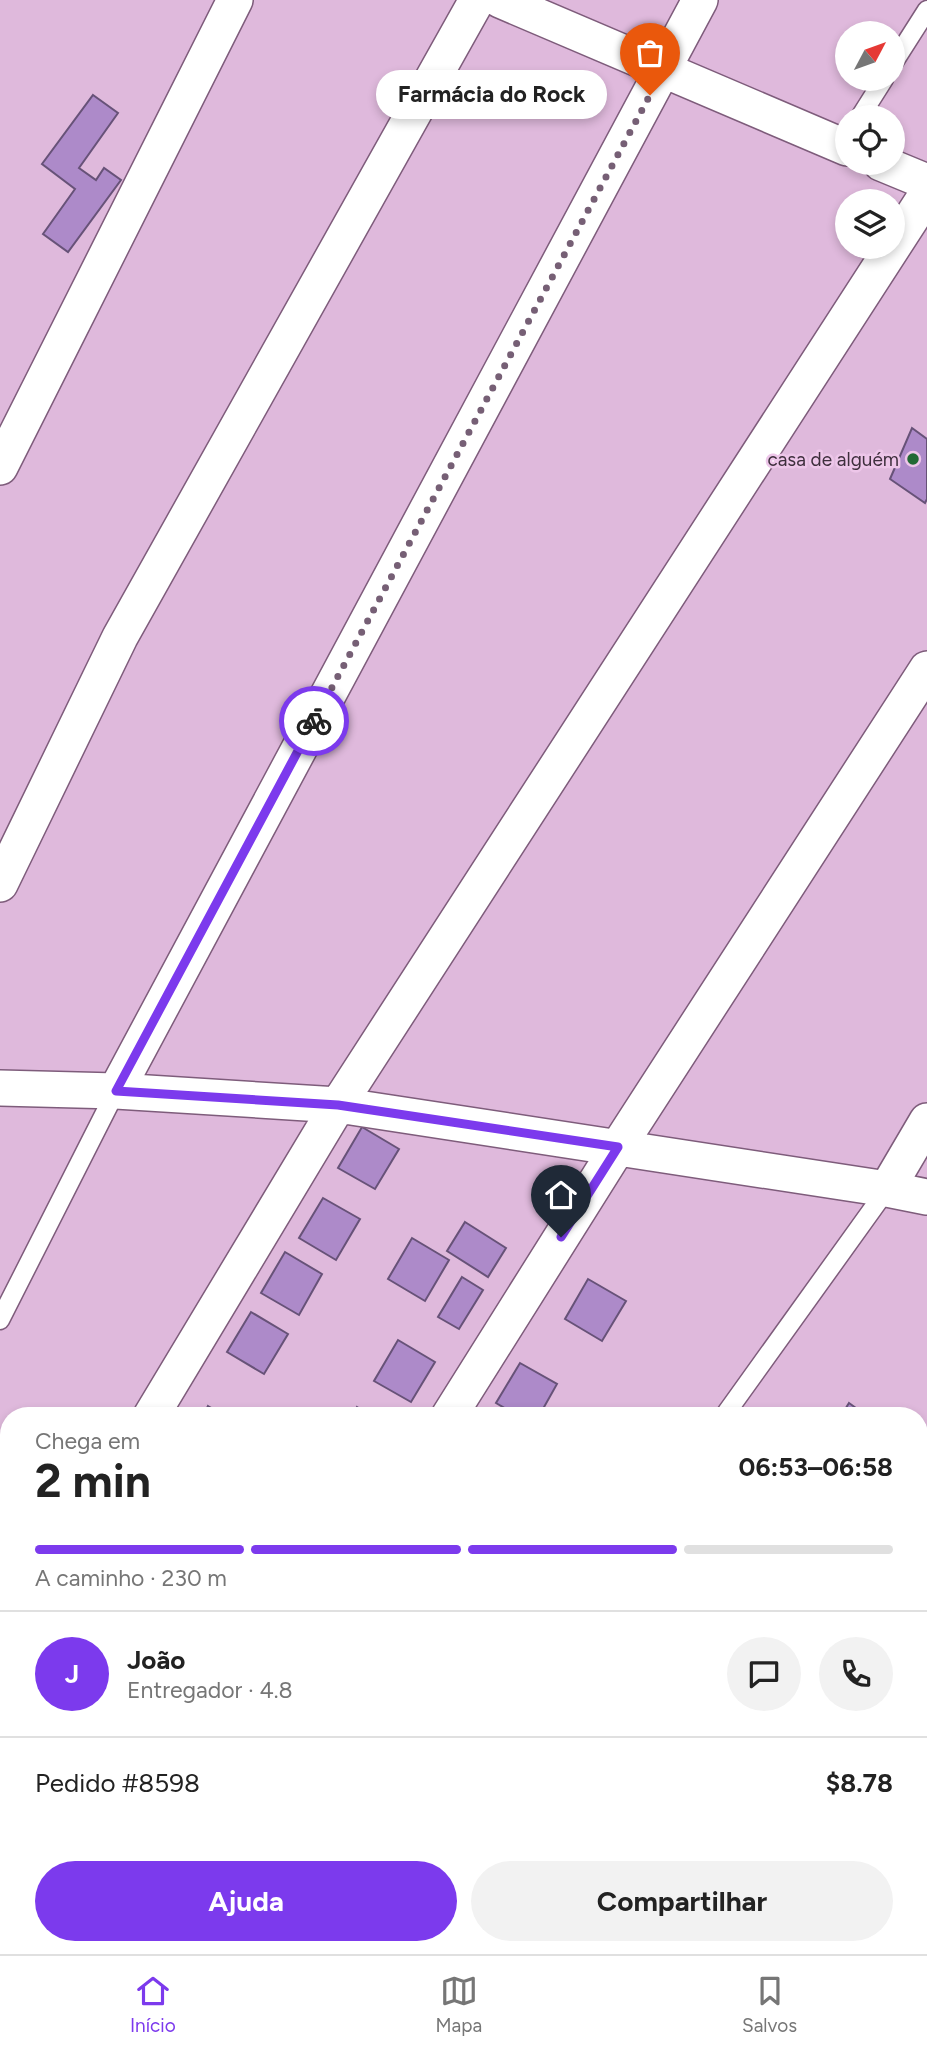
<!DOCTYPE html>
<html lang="pt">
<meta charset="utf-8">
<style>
body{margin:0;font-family:Figtree,sans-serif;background:#f2f2f2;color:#222;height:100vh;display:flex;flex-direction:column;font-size:26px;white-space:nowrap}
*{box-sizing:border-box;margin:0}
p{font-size:23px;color:#767676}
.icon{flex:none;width:38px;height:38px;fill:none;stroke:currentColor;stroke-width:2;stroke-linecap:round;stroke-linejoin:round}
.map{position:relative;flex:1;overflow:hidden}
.panel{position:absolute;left:0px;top:1407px;width:928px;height:548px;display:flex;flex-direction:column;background:#fff;border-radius:28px 28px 0 0;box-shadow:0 4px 10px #0003}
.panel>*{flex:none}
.needle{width:46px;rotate:49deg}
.controls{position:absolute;left:835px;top:21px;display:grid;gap:14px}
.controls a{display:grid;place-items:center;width:70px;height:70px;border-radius:50%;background:#fff;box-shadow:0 4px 10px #0003;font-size:35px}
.pin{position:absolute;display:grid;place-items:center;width:60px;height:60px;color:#fff;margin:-72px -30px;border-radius:50% 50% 50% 0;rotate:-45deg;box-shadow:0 0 7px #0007}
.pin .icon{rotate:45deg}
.courier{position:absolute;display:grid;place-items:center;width:70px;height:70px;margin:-35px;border:5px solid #7c3aed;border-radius:50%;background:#fff;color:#222;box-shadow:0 2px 9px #0007}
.bubble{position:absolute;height:49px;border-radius:24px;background:#fff;box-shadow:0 4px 10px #0003;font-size:23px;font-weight:700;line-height:49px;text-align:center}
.overview em{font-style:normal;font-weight:700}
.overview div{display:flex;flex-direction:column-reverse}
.overview{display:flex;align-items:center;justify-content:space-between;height:119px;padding:0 35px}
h1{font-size:46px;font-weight:700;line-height:52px}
.bar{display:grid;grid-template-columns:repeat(4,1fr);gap:10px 7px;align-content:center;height:84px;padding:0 35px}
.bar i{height:9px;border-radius:5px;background:#e0e0e0}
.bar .on{background:#7c3aed}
.bar p{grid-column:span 4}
.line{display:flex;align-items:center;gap:18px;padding:0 35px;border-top:2px solid #e0e0e0}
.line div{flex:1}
.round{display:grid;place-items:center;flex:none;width:74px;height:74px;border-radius:37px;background:#f2f2f2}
.action{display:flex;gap:14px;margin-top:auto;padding:14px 35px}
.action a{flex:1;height:80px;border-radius:42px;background:#7c3aed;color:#fff;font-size:28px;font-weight:700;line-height:80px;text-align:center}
.action a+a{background:#f2f2f2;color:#222}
.tabs{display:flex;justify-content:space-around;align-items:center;height:98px;border-top:2px solid #e0e0e0;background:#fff;font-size:19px;color:#767676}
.tabs a{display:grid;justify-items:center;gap:4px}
.tabs .on{color:#7c3aed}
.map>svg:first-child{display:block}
.building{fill:#ad8ac9;stroke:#675278;stroke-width:2}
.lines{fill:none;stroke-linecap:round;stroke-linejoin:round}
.service-casing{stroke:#7e5c7b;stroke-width:21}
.minor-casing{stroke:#7e5c7b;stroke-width:38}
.service{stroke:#fff;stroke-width:18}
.minor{stroke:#fff;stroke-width:35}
.done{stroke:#765f75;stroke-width:7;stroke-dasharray:0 12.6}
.route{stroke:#7c3aed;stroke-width:9}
.poi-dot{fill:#226935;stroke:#edc6e9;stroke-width:2.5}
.labels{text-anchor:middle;stroke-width:5;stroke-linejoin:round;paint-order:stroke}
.poi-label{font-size:19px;fill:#3e2f3d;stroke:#edc6e9;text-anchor:end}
</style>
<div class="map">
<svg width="927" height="1954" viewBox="0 0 927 1954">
<rect width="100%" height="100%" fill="#dfb9dc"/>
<path class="building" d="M93 95 118 113 79 168 96 180 104 168 121 180 68 252 43 234 75 189 42 164Z
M912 428 927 439V499L925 503 890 479Z
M362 1127 399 1149 375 1189 338 1168Z
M323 1198 360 1219 336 1260 299 1238Z
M465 1222 506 1248 488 1277 447 1251Z
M412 1238 449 1260 425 1301 388 1279Z
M285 1252 322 1274 299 1315 261 1293Z
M462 1277 483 1290 459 1329 438 1317Z
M588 1279 626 1301 602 1341 565 1319Z
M251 1312 288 1334 264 1374 227 1352Z
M398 1340 435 1362 411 1402 374 1381Z
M520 1363 557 1384 539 1416H518L496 1403Z
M849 1403 867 1416H841Z
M208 1406 225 1416H203Z
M357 1407 372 1416H352Z"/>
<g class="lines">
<g class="service-casing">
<path id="service" d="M892 65 927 10
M860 117 884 79
M0 1320 116 1091
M724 1416 887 1189
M919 1481 927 1468
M919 1850 927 1837
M78 1954 83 1946
M382 1954 387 1946
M612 1954 617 1946
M853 1954 858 1946"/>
</g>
<g class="minor-casing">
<path id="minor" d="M500 0 847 148
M881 163 927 182
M0 467 235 0
M0 884 120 637 477 0
M0 1088 116 1091 338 1105 887 1189 927 1197
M116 1091 700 0
M887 1189 927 1121
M151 1416 338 1105 927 194
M449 1416 618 1147 927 669
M0 1667 9 1652
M0 1868 9 1872
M149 1946 163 1954"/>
</g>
<use href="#service" class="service"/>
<use href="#minor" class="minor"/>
</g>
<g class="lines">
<path class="done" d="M314 721 650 95"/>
<path class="route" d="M314 721 116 1091 338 1105 618 1147 561 1237"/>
</g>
<circle class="poi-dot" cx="913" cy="459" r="7"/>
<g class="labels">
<g class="poi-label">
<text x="899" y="466">casa de alguém</text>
</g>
</g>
</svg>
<div class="controls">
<a><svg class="needle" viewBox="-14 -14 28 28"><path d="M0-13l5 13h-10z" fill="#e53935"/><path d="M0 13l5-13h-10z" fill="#767676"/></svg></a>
<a><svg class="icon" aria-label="locate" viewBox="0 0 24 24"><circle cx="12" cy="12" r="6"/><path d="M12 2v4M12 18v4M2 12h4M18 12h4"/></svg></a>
<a><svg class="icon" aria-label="layers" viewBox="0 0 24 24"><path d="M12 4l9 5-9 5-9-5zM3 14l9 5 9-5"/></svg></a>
</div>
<div class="pin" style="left:650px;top:95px;background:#ea580c"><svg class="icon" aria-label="bag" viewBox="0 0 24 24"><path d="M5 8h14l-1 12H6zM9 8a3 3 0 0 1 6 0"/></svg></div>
<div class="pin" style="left:561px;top:1237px;background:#1f2937"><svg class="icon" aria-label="home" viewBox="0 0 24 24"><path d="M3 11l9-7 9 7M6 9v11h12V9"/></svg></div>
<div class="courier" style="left:314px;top:721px"><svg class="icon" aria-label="bike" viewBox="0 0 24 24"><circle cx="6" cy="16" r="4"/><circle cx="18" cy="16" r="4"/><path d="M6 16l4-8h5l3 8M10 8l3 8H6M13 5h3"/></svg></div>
<div class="bubble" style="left:376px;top:70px;width:231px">Farmácia do Rock</div>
<section class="panel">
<div class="overview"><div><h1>2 min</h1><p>Chega em</p></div><em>06:53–06:58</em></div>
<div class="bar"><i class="on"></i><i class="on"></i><i class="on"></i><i></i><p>A caminho · 230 m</p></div>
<div class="line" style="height:126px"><b class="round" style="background:#7c3aed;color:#fff">J</b><div><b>João</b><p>Entregador · 4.8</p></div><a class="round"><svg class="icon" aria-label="chat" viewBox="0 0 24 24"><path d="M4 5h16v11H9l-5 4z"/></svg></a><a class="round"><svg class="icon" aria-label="phone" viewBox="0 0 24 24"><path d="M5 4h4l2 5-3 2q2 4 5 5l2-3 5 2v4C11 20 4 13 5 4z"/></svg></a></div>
<div class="line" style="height:91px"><div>Pedido #8598</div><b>$8.78</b></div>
<div class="action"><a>Ajuda</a><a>Compartilhar</a></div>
</section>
</div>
<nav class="tabs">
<a class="on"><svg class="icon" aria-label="home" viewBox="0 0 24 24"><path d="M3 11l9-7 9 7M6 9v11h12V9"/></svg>Início</a>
<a><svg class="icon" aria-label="map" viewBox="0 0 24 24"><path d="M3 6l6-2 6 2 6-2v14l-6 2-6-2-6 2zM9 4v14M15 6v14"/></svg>Mapa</a>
<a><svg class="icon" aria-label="saved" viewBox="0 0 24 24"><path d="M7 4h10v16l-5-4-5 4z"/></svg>Salvos</a>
</nav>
